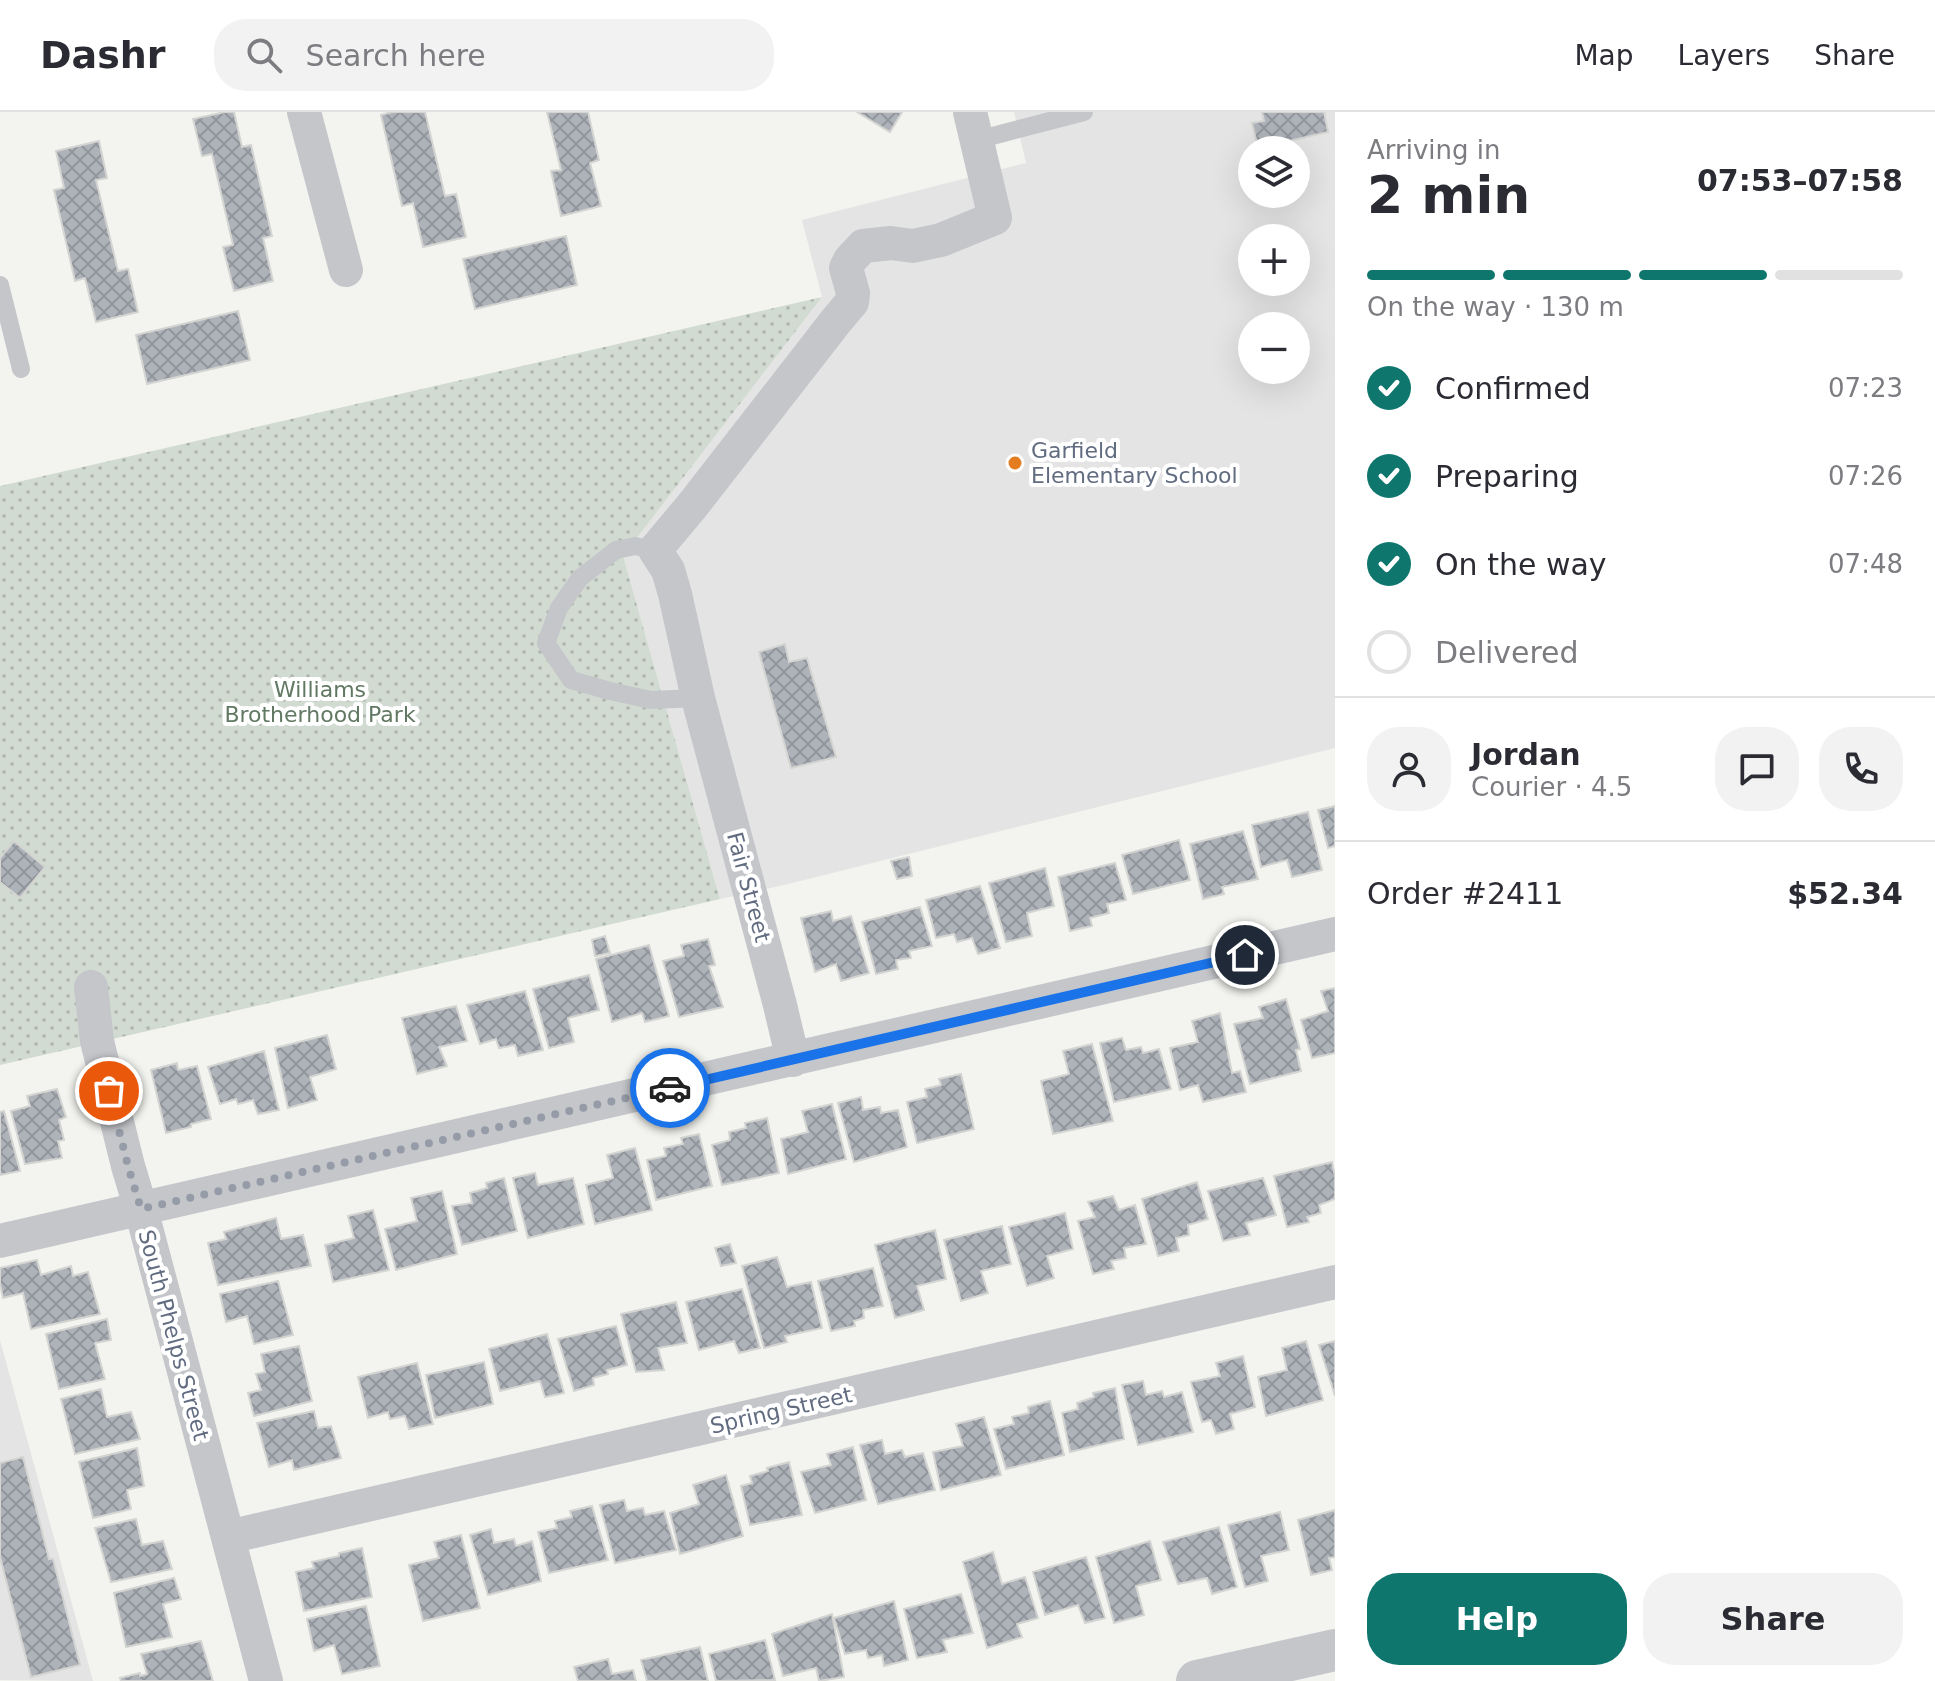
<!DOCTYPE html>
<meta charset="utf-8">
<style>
body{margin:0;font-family:"DejaVu Sans",sans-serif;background:#f2f2f3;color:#2b2b33;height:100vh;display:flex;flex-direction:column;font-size:30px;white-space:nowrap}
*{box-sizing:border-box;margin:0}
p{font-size:26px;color:#7c7c81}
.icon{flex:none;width:44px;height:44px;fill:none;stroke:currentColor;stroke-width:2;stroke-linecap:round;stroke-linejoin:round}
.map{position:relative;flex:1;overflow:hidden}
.panel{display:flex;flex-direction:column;background:#fff;width:600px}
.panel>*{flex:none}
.controls{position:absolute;left:1238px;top:24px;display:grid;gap:16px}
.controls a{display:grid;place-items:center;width:72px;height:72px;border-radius:50%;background:#fff;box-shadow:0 8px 32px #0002;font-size:40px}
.pin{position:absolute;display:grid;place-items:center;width:68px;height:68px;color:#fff;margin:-34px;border:4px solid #fff;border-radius:50%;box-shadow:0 2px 8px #0007}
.courier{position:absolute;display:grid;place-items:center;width:80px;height:80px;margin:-40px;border:6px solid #1a73e8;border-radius:50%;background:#fff;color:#222;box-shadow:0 2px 10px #0007}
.overview em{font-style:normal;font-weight:600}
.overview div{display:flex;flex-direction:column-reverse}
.overview{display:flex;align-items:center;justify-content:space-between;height:136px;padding:0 32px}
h1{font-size:52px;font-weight:600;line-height:60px}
.bar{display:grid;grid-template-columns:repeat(4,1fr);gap:12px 8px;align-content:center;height:96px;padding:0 32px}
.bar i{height:10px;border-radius:6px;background:#e1e1e2}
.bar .active{background:#0f766e}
.bar p{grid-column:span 4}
.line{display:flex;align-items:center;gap:20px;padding:0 32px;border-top:2px solid #e1e1e2}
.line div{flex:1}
.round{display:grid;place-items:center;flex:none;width:84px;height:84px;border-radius:32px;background:#f2f2f3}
ol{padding:0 32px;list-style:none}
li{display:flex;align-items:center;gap:24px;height:88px}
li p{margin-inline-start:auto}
li .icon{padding:8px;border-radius:50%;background:#0f766e;color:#fff;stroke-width:4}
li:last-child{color:#7c7c81}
li i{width:44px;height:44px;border:4px solid #e1e1e2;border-radius:50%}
.primary-button{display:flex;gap:16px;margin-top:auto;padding:16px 32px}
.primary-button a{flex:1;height:92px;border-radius:32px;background:#0f766e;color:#fff;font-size:32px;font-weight:600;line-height:92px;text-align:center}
.primary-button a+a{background:#f2f2f3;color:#2b2b33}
header{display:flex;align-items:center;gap:48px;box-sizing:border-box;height:112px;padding:0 40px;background:#fff;border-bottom:2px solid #e1e1e2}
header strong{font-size:38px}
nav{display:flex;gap:44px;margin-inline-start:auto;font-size:28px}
.search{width:560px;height:72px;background:#f2f2f3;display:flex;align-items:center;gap:20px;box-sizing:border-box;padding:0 28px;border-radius:32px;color:#7c7c81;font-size:30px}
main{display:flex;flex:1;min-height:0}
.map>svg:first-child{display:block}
.built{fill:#e3e4e3;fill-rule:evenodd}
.park{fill:url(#park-dots)}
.building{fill:url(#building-cross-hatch);stroke:#d4d5d2;stroke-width:2}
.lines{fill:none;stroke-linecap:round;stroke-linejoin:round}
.service{stroke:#c4c6ca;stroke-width:18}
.minor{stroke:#c4c6ca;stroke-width:34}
.tertiary{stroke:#c4c6ca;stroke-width:42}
.done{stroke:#959ca8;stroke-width:8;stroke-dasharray:0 14.4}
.route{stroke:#1a73e8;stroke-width:10}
.poi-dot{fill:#e47d1f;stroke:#fff;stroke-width:3}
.labels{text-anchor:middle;stroke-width:8;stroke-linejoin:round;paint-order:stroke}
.poi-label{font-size:22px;fill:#626c81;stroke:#fff;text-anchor:start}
.park-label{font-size:22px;fill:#617862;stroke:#fff}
.street-label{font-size:22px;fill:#626c81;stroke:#fff}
</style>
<header>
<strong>Dashr</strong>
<div class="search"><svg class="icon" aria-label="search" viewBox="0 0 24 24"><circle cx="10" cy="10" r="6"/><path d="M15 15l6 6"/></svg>Search here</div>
<nav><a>Map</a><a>Layers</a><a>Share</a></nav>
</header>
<main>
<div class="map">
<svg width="1335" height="1569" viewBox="0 0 1335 1569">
<defs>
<pattern id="park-dots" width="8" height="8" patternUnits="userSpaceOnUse" patternTransform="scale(2)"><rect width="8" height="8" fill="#d2dbd1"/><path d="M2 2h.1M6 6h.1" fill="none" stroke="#aeb6af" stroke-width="1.8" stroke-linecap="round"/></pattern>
<pattern id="building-cross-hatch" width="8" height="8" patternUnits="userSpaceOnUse" patternTransform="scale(2)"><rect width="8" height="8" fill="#aeb2b9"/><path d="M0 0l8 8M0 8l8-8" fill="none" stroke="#91959c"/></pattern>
</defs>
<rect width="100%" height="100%" fill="#f3f4ef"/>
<path class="built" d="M1014 0H1335V636L784 773 720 787 623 444 822 185 802 108 1026 51ZM1252 38H1296V82H1252ZM1252 126H1296V170H1252ZM1252 214H1296V258H1252Z
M0 1228 93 1569 0 1568Z"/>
<path class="park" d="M822 185 623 444 720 787 0 953V374Z"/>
<path class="building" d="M225 0H234L242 35 251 33 272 124 263 126 273 169 234 179 223 135 233 133 212 42 202 44 193 7Z
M425 0 445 84 456 82 466 125 423 135 413 91 402 94 381 3 392 0Z
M547 0H588L599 48 590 51 601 94 561 104 551 59 561 58Z
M857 0H902L890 20Z
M1262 0H1324L1328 20 1258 36 1252 11 1264 9Z
M99 29 107 66 96 68 118 159 128 157 138 200 96 210 85 166 75 169 54 78 64 76 56 39Z
M566 124 577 173 475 197 463 147Z
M238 199 250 248 147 272 136 223Z
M785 532 789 550 807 546 836 645 791 656 759 540Z
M1335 694V734L1328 736 1318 698Z
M1308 700 1322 758 1292 765 1287 748 1261 755 1252 713Z
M1243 719 1258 767 1222 775 1224 782 1203 787 1190 732Z
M1179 728 1190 768 1133 782 1122 743Z
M14 729 45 755 20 786 0 770V746Z
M909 745 912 764 897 767 891 749Z
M1115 751 1126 788 1107 792 1109 801 1090 806 1092 814 1070 819 1058 765Z
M1045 756 1054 794 1027 801 1032 824 1006 830 989 771Z
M980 774 1000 836 978 842 972 826 957 830 954 822 936 826 926 788Z
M920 795 932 834 909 839 911 846 896 848 898 857 876 862 862 810Z
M831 799 833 809 851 804 869 861 841 869 836 852 815 860 801 806Z
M605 824 610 841 595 844 592 828Z
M708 827 715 853 709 854 723 895 679 905 663 849 684 844 681 833Z
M649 833 669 904 645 910 642 901 612 910 596 847Z
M589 863 599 898 568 906 574 930 549 936 533 877Z
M1335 876V941L1312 946 1301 908 1328 899 1321 879Z
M525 879 543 938 518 944 515 933 499 936 496 927 480 932 467 893Z
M1286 887 1300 937 1296 938 1301 959 1250 972 1234 912 1263 906 1259 895Z
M456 894 467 929 439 935 447 954 417 962 402 906Z
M1220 901 1232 961 1240 959 1246 980 1203 990 1198 973 1180 978 1170 936 1198 930 1192 909Z
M327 923 336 957 310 965 317 988 288 996 275 936Z
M1122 926 1126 938 1141 935 1143 941 1159 937 1171 977 1114 990 1100 931Z
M1092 932 1113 1009 1053 1022 1041 969 1069 962 1063 939Z
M264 939 279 998 258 1002 253 988 238 992 236 987 220 992 208 955Z
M177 951 178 958 197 954 211 1007 191 1012V1015L166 1021 151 958Z
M961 962 974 1017 917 1031 907 990 927 985 925 977 941 973 939 967Z
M57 977 66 1005 59 1008 64 1028 58 1029 62 1046 25 1052 11 999 30 994 27 984Z
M861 985 863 998 880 995 881 1001 898 998 907 1035 854 1050 838 991Z
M832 992 846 1047 788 1062 781 1027 808 1020 802 999Z
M4 999 20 1059 0 1063V1000Z
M767 1006 779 1061 722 1073 712 1033 730 1028 729 1020 746 1016 745 1011Z
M699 1022 712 1074 656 1088 647 1048 666 1044 664 1036 683 1032 681 1026Z
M635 1036 652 1098 595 1112 586 1073 613 1066 607 1043Z
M1332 1050 1335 1064V1087L1319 1093 1321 1101 1307 1105 1309 1110 1287 1115 1274 1064Z
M535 1061 538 1073 573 1066 584 1112 528 1126 513 1066Z
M504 1066 517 1119 462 1133 452 1094 472 1091 470 1081 487 1076 486 1071Z
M1263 1066 1276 1103 1246 1111 1250 1123 1223 1129 1208 1079Z
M1197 1070 1208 1107 1188 1113 1189 1123 1176 1126 1179 1139 1158 1144 1142 1087Z
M442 1079 457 1142 396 1158 385 1117 417 1109 411 1086Z
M1113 1084 1119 1098 1135 1093 1146 1132 1124 1136 1126 1146 1111 1149 1114 1157 1093 1162 1078 1109 1095 1105 1088 1090Z
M373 1098 389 1158 333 1170 325 1133 354 1126 348 1104Z
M1065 1101 1073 1137 1047 1144 1054 1166 1027 1174 1009 1115Z
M276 1106 281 1127 303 1123 311 1154 218 1173 208 1131 226 1127 224 1120Z
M1002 1114 1011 1152 981 1159 988 1181 961 1189 944 1128Z
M935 1118 946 1167 917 1174 924 1198 895 1206 875 1133Z
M730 1132 736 1151 721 1154 715 1136Z
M777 1145 787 1175 811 1170 822 1216 785 1224 787 1230 764 1236 742 1154Z
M37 1148 41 1163 71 1154 73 1164 88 1160 100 1202 31 1217 23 1181 3 1186 0 1172V1156Z
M873 1156 883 1194 863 1198 864 1206 854 1209 855 1214 831 1219 818 1169Z
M278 1169 293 1223 254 1232 247 1204 226 1210 220 1182Z
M742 1177 760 1236 739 1241 734 1229 699 1238 686 1190Z
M676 1190 687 1231 658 1236 664 1258 636 1260 621 1202Z
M107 1207 111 1228 95 1231 105 1267 59 1277 46 1222Z
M616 1214 627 1253 607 1258 608 1262 593 1266 594 1273 574 1279 558 1227Z
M547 1222 564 1281 545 1285 540 1269 500 1279 489 1237Z
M1306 1229 1323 1288 1266 1304 1258 1265 1287 1258 1282 1236Z
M1335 1229V1284L1319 1233Z
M299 1234 312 1289 254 1304 248 1281 261 1278 256 1262 265 1260 261 1242Z
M1243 1244 1255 1295 1230 1302 1234 1317 1216 1322 1211 1308 1202 1310 1191 1270 1220 1264 1216 1251Z
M484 1250 493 1292 435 1306 426 1263Z
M417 1251 433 1312 409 1317 405 1304 390 1307 388 1300 368 1306 358 1265Z
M1143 1269 1146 1283 1162 1279 1164 1285 1182 1280 1193 1320 1138 1333 1122 1273Z
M1115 1276 1124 1327 1070 1340 1062 1301 1078 1297 1077 1291 1094 1285 1093 1281Z
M101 1277 107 1305 131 1300 140 1327 75 1342 61 1287Z
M1050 1289 1064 1343 1006 1357 994 1317 1014 1312 1012 1305 1029 1301 1028 1295Z
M314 1299 318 1316 331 1314 341 1346 294 1358 292 1348 269 1355 257 1311Z
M984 1305 1001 1363 941 1378 933 1340 963 1334 956 1312Z
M882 1328 885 1342 902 1338 905 1345 923 1341 935 1378 878 1392 860 1333Z
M853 1335 866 1388 815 1401 801 1360 831 1353 827 1342Z
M137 1336 144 1374 127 1378 131 1397 93 1406 79 1350Z
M23 1345 49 1447H53L80 1553 31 1565 0 1445V1351Z
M789 1350 802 1403 750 1413 741 1374 752 1371 750 1364 768 1359 767 1356Z
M726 1363 743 1424 680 1442 670 1401 699 1392 693 1373Z
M624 1388 627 1399 643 1396 645 1403 664 1399 676 1438 615 1451 600 1393Z
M592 1394 608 1448 549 1461 538 1420 557 1416 555 1409 572 1405 570 1399Z
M1335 1398V1445L1329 1446 1332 1458 1311 1463 1298 1408Z
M1280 1400 1289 1438 1261 1444 1268 1469 1245 1475 1228 1413Z
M136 1407 142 1433 163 1429 172 1457 111 1470 95 1416Z
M1219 1415 1237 1475 1212 1482 1207 1466 1178 1472 1163 1430Z
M491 1417 494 1431 514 1427 516 1434 532 1429 541 1469 488 1483 470 1423Z
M461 1423 480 1496 423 1509 409 1453 439 1446 434 1430Z
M1150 1429 1161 1468 1136 1474 1144 1503 1114 1511 1096 1445Z
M362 1436 372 1485 304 1499 296 1460 314 1456 312 1450 339 1444V1441Z
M993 1440 1002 1472 1025 1465 1038 1506 1017 1512 1022 1525 987 1536 963 1450Z
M1086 1445 1105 1506 1085 1511 1078 1493 1045 1503 1033 1460Z
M174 1466 181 1487 163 1492 172 1525 126 1535 114 1481Z
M961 1482 973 1521 943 1528 947 1540 917 1546 904 1497Z
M894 1489 908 1548 884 1554 882 1543 868 1546 866 1538 845 1542 834 1506Z
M366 1494 380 1554 342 1562 334 1533 314 1539 307 1507Z
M832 1502 844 1565 819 1569 816 1556 783 1564 772 1522Z
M765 1528 775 1568 716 1569 709 1542Z
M201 1529 213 1569H121L120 1566 140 1561V1564L147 1562 141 1542Z
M700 1535 708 1569H647L641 1548Z
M608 1547 612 1562 633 1558 636 1569H578L574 1555Z"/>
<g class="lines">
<path class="service" d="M977 28 1084 0
M0 173 21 257
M655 438 635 434 616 438 580 466 559 496 546 531 571 568 610 579 651 588 698 586"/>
<path class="minor" d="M304 0 346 158
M91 875 97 929 128 1054 141 1097 266 1569
M793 948 780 893 698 586 675 482 668 458 655 438 692 394 836 209 852 190 853 181 846 156 850 148 863 134 891 131 913 134 941 128 995 106 970 0
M0 1129 1335 822
M228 1425 1335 1170"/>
<path class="tertiary" d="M1197 1569 1335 1538"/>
</g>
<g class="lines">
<path class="done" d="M109 979 128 1054 141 1097 670 976"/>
<path class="route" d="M670 976 1245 843"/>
</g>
<circle class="poi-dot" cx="1015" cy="351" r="8"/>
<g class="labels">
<g class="poi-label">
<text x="1031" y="346">Garfield<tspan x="1031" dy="25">Elementary School</tspan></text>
</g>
<g class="park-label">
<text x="320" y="585">Williams<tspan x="320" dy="25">Brotherhood Park</tspan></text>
</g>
<g class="street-label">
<text transform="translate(749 775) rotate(75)" y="8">Fair Street</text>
<text transform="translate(174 1223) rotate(75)" y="8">South Phelps Street</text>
<text transform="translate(781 1298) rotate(-13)" y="8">Spring Street</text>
</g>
</g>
</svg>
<div class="controls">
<a><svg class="icon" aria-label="layers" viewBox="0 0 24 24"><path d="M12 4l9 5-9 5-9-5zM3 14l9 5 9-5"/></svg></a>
<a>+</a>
<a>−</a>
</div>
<div class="pin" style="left:109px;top:979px;background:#ea580c"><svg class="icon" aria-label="bag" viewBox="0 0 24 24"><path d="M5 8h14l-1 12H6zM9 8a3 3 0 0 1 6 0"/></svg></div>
<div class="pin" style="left:1245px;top:843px;background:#1f2937"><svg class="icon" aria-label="home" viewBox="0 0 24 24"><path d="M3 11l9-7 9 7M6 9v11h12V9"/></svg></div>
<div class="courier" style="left:670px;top:976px"><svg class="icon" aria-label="car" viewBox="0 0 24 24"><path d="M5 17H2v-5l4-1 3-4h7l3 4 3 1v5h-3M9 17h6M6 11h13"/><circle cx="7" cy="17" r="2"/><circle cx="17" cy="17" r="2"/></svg></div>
</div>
<section class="panel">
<div class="overview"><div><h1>2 min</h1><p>Arriving in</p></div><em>07:53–07:58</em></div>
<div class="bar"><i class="active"></i><i class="active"></i><i class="active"></i><i></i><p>On the way · 130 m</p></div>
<ol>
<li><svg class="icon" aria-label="check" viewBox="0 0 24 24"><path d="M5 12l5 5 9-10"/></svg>Confirmed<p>07:23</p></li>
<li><svg class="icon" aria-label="check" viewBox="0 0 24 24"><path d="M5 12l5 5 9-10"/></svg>Preparing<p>07:26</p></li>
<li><svg class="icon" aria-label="check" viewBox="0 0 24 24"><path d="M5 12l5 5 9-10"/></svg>On the way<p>07:48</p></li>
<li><i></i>Delivered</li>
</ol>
<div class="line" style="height:144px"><a class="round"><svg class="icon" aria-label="person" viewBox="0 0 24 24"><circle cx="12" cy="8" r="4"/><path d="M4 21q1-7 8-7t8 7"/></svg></a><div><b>Jordan</b><p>Courier · 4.5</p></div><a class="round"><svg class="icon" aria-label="chat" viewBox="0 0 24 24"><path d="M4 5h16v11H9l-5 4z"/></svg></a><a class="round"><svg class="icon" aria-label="phone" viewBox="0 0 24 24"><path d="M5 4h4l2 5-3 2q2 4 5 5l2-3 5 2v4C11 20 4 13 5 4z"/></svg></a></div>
<div class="line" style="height:104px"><div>Order #2411</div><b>$52.34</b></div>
<div class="primary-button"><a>Help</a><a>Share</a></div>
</section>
</main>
